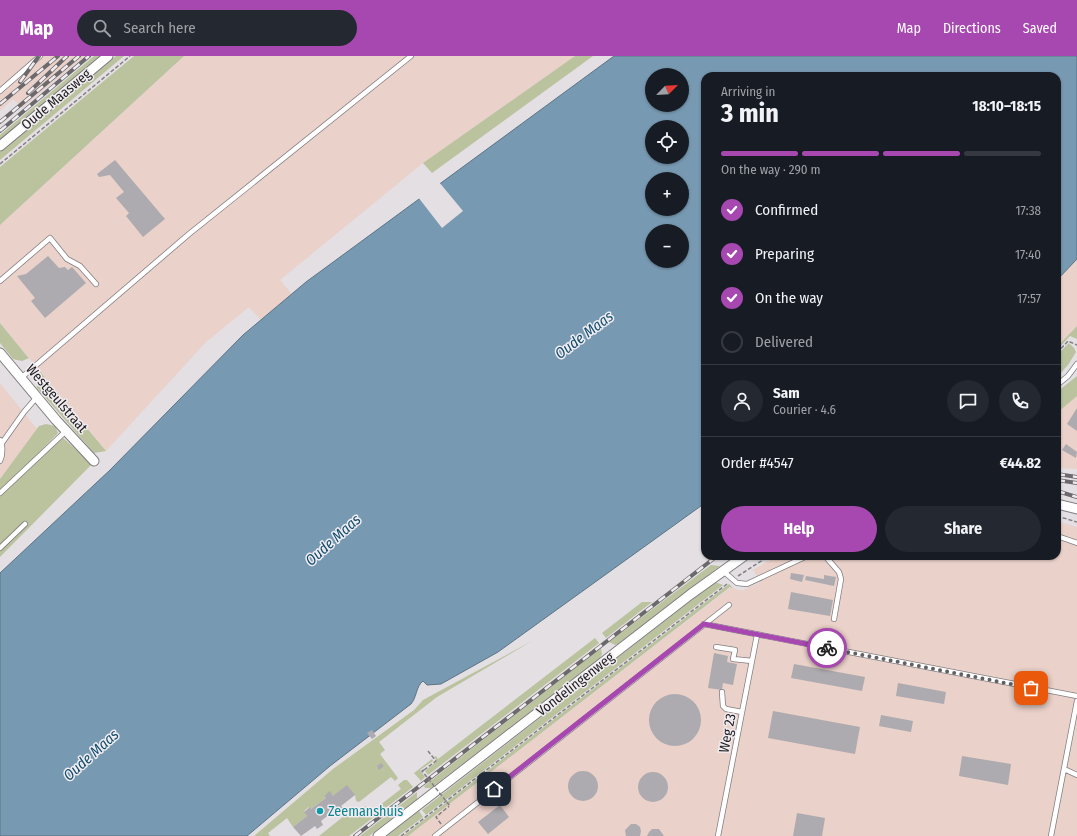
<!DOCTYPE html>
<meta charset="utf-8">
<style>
body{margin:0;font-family:"Fira Sans Condensed",sans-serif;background:#242831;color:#f1f3f6;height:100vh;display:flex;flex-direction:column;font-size:15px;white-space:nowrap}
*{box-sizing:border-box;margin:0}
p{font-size:13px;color:#9ea1a6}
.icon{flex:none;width:22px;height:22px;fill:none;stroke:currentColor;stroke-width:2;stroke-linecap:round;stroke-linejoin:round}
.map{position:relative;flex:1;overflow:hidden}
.side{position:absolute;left:701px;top:16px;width:360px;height:488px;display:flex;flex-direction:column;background:#171b24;border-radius:12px;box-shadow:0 1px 3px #0004}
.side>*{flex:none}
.needle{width:26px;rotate:66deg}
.fabs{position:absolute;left:645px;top:12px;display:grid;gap:8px}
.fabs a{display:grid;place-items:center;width:44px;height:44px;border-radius:50%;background:#171b24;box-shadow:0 1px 3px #0004;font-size:20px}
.pin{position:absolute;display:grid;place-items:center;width:34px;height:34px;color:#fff;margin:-17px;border-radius:8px;box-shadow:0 2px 6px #0006}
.courier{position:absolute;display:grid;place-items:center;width:40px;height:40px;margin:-20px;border:3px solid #a748b1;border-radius:50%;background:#fff;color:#222;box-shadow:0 1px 5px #0007}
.head em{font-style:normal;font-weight:700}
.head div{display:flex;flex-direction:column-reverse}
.head{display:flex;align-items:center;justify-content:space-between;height:68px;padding:0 20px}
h1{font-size:26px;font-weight:700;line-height:30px}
.bar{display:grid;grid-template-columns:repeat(4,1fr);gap:6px 4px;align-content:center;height:48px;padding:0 20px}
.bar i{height:5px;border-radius:3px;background:#363941}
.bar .on{background:#a748b1}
.bar p{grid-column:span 4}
.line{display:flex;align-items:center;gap:10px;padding:0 20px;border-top:1px solid #363941}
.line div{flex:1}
.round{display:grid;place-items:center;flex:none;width:42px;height:42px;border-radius:21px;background:#242831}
ol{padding:0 20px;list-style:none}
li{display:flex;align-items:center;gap:12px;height:44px}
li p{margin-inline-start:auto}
li .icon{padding:4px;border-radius:50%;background:#a748b1;color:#fff;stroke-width:4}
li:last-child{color:#9ea1a6}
li i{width:22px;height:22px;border:2px solid #363941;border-radius:50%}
.button{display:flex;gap:8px;margin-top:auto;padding:8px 20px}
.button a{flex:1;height:46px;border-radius:24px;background:#a748b1;color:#fff;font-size:16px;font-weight:700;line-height:46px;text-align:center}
.button a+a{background:#242831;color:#f1f3f6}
header{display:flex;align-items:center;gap:24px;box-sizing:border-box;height:56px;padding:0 20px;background:#a748b1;color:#fff}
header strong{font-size:19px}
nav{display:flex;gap:22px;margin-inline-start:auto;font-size:14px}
.search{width:280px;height:36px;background:#242831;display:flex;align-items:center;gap:10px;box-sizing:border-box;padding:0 14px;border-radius:22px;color:#9ea1a6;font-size:15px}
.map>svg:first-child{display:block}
.industrial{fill:#ead1c9}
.green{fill:#bbc29e}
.water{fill:#7799b1;stroke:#5c7485;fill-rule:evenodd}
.pier{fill:#e3dfe3}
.building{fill:#adabaf}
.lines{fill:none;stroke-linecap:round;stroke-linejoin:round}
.lane-casing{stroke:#807d80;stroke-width:6}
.street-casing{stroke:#807d80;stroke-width:11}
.path{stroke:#848184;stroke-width:1.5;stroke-dasharray:4 2;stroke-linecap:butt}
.lane{stroke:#fff;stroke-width:4.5}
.street{stroke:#fff;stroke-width:9}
.rail-casing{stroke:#6c696c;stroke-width:4}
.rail{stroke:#f0ecf0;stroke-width:2.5;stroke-dasharray:8;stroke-linecap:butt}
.path-bridge{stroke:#848184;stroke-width:1.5;stroke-dasharray:4 2;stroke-linecap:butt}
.done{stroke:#636063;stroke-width:4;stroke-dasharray:0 7.2}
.route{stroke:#a748b1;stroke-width:5}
.culture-dot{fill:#0f9aa8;stroke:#f0ecf0;stroke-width:1.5}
.labels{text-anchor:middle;stroke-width:3;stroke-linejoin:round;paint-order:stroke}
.street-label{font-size:14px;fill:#1e1c1e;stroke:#f0ecf0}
.culture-label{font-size:14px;fill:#0d838f;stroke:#f0ecf0;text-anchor:start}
.water-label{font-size:15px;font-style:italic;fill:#114d6f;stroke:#f0ecf0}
</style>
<header>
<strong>Map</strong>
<div class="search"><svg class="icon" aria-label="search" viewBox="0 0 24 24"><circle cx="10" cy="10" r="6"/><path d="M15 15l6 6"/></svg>Search here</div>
<nav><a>Map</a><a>Directions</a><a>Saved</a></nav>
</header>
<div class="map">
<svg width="1077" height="780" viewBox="0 0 1077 780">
<rect width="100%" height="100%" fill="#e3dfe3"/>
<path class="industrial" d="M0 0H85L22 52 13 43 0 55Z
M184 0H575L423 107 280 224 321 273 291 297 249 251 206 286 106 395 0 267V169Z
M1077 203V270L1057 291V224Z
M0 327 37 373 0 423Z
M1077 340V413L1057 412V357Z
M1057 465 1077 471V780H408L731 531 738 534H743L761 526 753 514 777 500H1057Z"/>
<path class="green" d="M94 0H106L0 86V79Z
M116 0H124L0 104V96Z
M134 0H184L0 169V111Z
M575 0H593L432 117 423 107Z
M0 267 27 300 29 302 22 305 13 303 0 287Z
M1077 270V283L1070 280 1057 294V291Z
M1069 287 1074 292 1076 296 1068 309 1057 321V299Z
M39 314 45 322 106 395 94 397 37 332 36 319Z
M1077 320V340L1057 357V336Z
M46 368 55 370 58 377 15 421 62 381 92 408 0 501V423L39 370Z
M711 509 720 510 618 588 615 589 609 586Z
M715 526 723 529 426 759 422 754Z
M729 528 733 532 730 531 408 780H403Z
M642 546H652L606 582 602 577Z
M595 582 599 587 428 719 425 715 437 705 434 701 436 700 438 703Z
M532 585 437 641 379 686 385 694 380 698 398 722 395 725 391 721 359 746 356 745 355 739 333 740 330 736 324 740 326 742 311 753 309 751 304 755 307 760 293 771 287 762 268 777 270 780H254L333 713 414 654 423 644Z
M601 592 602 598 600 602 431 732H425L424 730Z
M432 703 433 705 420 714 425 721 421 725 414 717Z
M404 724H407L413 731 349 780H319L349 756 354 754 359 755 366 750 371 756 401 733 398 729Z
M417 736V743L369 780H360Z
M419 755 423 761 398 780H387Z"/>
<path class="water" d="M614 0H1077V203L1057 224V20H705V447L498 596 441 628 427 629 423 625C416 630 417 641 411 648L330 710 247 780H0V517L110 414 243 279 306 226ZM652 19H682V49H652ZM652 71H682V101H652ZM652 123H682V153H652ZM652 175H682V205H652Z"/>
<path class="pier" d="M439 126 463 155 442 172 418 141Z"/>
<path class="building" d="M115 104 165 163 143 181 126 160 129 157 116 142 124 136 110 119 99 121 97 118Z
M48 200 59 212 65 211 68 214 72 211 86 227 45 262 31 245 35 242 17 220 26 218Z
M1077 352V375L1067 368Z
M1066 388 1077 396 1076 402 1062 394Z
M791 517 804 519 802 526 790 523Z
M824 519 836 521 834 530 805 524 806 520 824 523Z
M791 536 833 544 830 560 788 553Z
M714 597 728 600 727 606 737 608 733 629 723 627 722 634 708 632Z
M794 608 865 621 862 635 791 622Z
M898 627 946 636 944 648 896 640Z
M649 664a26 26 0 1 1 52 0a26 26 0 1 1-52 0Z
M773 655 860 671 855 698 768 682Z
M881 659 913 665 911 676 879 670Z
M372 674 376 680 372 683 367 677Z
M962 700 1011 708 1008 729 959 720Z
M381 707 384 710 379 714 377 710Z
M568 730a15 15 0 1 1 30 0a15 15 0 1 1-30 0Z
M638 731a15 15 0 1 1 30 0a15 15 0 1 1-30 0Z
M347 729 355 739 341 750 344 753 338 758 335 754 321 765 323 769 317 773 315 770 301 780 293 771 307 760 304 756 310 751 311 753 326 742 324 740 330 735 333 740Z
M500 749 509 761 488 778 478 766Z
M797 757 825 762 822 780H793Z
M631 768H636L640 771 641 775 640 780H626L625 774Z
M652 773H659L664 780H647L649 776Z"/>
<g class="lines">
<g class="lane-casing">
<path id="lane" d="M0 35 40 0
M0 225 50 182 67 203 80 210 96 228
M21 322 189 178 411 0
M1057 329 1068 320 1077 308
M0 384C3 389 3 399 0 405
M2 387 24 356 37 341
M0 437 66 375
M1057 480 1077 487
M0 492 25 468
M825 500 839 516 841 523 834 563
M723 515 737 527 747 528 807 500
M704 568 1077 640
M716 591 735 594 733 603 752 605
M722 636 723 650 726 653 742 656
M1064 713 1077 719
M435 780 729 549
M718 780 757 579
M1051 780 1077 645"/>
</g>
<g class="street-casing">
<path id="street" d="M0 90 108 0
M0 297 56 364 94 405
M1057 448 1077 453
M439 733 691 538 744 500
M378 780 436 735"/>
</g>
<path class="path" d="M0 108 130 0
M1057 297 1068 285 1077 289
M1057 460 1077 466
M738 520 769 500
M424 714 436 705 428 695
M441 768 436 761 448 751
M401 780 727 528"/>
<use href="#lane" class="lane"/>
<use href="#street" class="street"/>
<g class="rail-casing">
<path id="rail" d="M20 26 39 0
M28 37 67 0
M0 48 58 0
M0 66 79 0
M0 75 89 0
M1057 418 1077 421
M1057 424 1077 427
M1057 435 1077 441
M355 780 717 500"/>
</g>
<use href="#rail" class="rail"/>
<path class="path-bridge" d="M424 714 422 715 450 750 448 751"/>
</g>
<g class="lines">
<path class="done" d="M827 592 1031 632"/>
<path class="route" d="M494 733 704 568 827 592"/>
</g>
<circle class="culture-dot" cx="320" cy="755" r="4"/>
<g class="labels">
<g class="street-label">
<text transform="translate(56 43) rotate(-40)" y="5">Oude Maasweg</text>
<text transform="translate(57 342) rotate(49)" y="5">Westgeulstraat</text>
<text transform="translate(575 628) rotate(-38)" y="5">Vondelingenweg</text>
<text transform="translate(727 677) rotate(-79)" y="5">Weg 23</text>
</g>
<g class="culture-label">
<text x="328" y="760">Zeemanshuis</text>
</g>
<g class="water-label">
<text transform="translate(584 279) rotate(-37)" y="5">Oude Maas</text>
<text transform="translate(333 484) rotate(-42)" y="5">Oude Maas</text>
<text transform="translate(91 699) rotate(-42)" y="5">Oude Maas</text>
</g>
</g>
</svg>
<div class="fabs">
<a><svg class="needle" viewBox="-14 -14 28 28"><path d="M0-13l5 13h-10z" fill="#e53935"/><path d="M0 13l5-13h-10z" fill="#9ea1a6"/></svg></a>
<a><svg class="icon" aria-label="locate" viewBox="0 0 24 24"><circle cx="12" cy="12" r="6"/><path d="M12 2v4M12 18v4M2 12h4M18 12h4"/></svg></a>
<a>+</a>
<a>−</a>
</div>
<div class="pin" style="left:1031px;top:632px;background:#ea580c"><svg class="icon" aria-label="bag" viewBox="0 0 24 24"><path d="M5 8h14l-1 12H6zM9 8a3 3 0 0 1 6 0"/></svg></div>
<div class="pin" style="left:494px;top:733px;background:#1f2937"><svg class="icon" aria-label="home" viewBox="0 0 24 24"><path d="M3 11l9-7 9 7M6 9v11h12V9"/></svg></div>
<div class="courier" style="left:827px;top:592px"><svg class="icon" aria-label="bike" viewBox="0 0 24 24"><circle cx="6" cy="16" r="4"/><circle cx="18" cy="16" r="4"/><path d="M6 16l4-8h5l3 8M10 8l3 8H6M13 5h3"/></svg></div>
<section class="side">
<div class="head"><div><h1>3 min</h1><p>Arriving in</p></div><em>18:10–18:15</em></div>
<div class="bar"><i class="on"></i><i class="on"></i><i class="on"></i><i></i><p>On the way · 290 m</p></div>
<ol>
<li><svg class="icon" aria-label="check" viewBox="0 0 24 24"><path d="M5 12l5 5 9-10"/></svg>Confirmed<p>17:38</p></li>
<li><svg class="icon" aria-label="check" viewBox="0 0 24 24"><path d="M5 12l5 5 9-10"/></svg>Preparing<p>17:40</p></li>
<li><svg class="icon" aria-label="check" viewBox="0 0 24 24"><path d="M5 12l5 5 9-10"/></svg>On the way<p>17:57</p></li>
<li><i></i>Delivered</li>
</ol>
<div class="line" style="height:72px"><a class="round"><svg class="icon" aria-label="person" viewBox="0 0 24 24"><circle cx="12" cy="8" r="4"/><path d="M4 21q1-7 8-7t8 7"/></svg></a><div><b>Sam</b><p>Courier · 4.6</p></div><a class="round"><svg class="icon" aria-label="chat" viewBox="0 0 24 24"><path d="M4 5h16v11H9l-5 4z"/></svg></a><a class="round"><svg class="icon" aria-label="phone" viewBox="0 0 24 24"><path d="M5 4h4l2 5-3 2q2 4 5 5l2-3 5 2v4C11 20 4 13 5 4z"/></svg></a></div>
<div class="line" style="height:52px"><div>Order #4547</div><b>€44.82</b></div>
<div class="button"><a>Help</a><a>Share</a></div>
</section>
</div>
